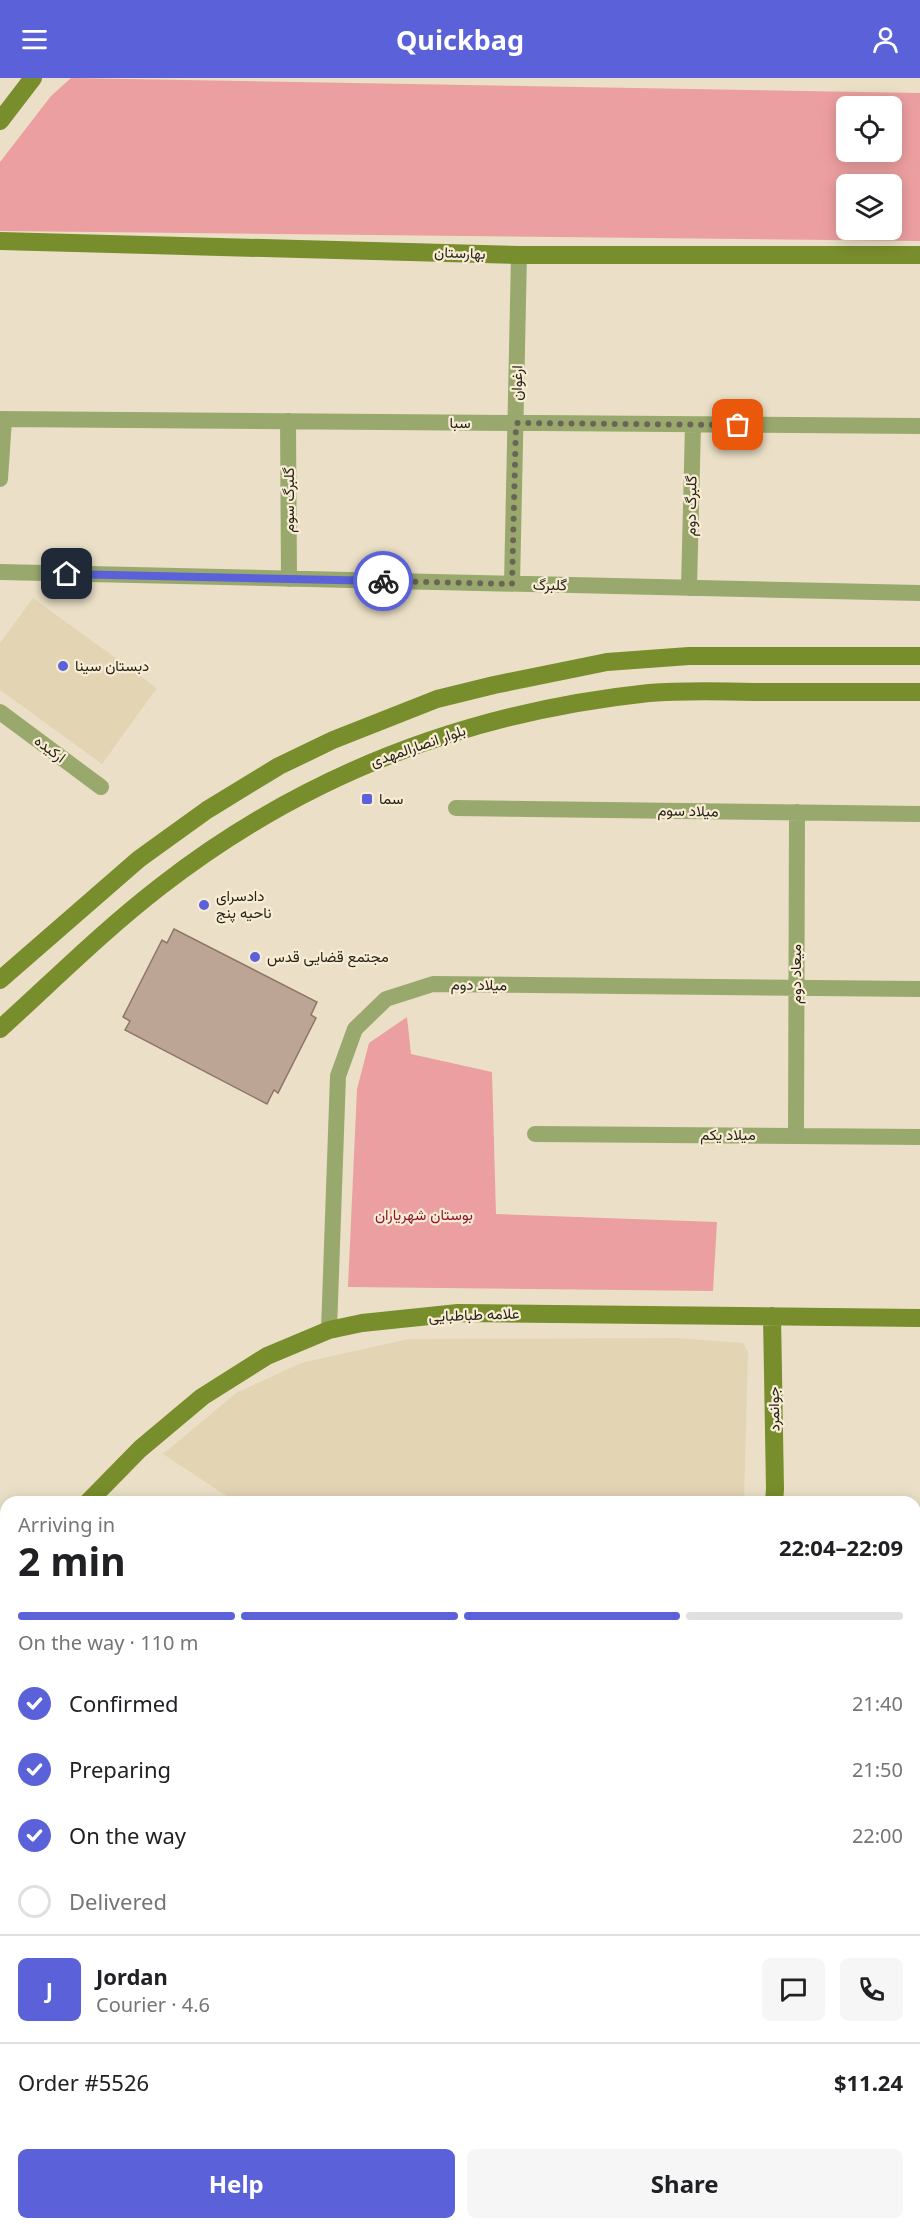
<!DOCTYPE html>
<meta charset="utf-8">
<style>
body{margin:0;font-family:"Noto Sans",Vazirmatn,sans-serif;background:#f6f6f6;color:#202124;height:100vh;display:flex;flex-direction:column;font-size:22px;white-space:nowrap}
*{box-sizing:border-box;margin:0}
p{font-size:20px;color:#757577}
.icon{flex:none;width:33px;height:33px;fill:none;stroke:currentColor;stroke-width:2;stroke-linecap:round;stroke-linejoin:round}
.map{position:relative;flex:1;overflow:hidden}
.drawer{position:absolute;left:0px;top:1418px;width:921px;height:734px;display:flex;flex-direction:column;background:#fff;border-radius:18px 18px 0 0;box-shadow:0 3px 15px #0003}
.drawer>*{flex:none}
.buttons{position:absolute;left:836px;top:18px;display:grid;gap:12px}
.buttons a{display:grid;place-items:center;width:66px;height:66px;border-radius:9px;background:#fff;box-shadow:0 3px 15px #0003;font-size:30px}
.pin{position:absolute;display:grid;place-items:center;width:51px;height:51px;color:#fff;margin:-26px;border-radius:12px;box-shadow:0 3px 9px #0006}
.courier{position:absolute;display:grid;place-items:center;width:60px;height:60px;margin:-30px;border:4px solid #5b61d9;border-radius:50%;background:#fff;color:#222;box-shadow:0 2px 8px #0007}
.summary em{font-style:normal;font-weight:700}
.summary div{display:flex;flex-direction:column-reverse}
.summary{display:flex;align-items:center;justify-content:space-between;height:102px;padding:0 18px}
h1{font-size:39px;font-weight:700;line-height:45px}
.bar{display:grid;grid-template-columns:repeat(4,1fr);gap:9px 6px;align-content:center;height:72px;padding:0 18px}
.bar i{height:8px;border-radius:4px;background:#e0e0e0}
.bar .on{background:#5b61d9}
.bar p{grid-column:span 4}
.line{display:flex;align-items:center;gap:15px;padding:0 18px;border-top:2px solid #e0e0e0}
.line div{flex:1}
.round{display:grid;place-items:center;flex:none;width:63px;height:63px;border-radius:9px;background:#f6f6f6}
ol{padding:0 18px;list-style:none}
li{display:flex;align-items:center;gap:18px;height:66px}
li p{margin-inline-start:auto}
li .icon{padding:6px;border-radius:50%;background:#5b61d9;color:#fff;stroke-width:4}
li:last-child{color:#757577}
li i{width:33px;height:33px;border:3px solid #e0e0e0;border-radius:50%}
.primary-button{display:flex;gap:12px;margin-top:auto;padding:12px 18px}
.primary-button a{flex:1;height:69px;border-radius:9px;background:#5b61d9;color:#fff;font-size:24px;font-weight:700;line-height:69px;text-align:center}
.primary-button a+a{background:#f6f6f6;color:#202124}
header{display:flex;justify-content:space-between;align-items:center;height:78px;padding:0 18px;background:#5b61d9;color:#fff;font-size:27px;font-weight:700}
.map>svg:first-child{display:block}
.built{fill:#e3d4b4}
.green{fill:#ec9fa0;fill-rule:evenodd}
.building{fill:#bda596;stroke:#8d7668;stroke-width:1.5}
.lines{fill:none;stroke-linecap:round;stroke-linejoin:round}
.street{stroke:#99a96e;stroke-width:16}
.secondary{stroke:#788d2b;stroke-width:18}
.done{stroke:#6c6557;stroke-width:6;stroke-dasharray:0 10.8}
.route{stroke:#5b61d9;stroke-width:8}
.poi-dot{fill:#5b61d9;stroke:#f8edd4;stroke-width:2}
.labels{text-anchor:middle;stroke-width:4.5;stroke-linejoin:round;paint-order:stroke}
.street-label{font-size:15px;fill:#27231a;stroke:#f8edd4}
.poi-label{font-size:15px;fill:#27231a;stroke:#f8edd4;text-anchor:start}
.park-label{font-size:15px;fill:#8e142a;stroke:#f8edd4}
</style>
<header><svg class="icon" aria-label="menu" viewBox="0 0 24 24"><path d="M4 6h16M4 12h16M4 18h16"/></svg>Quickbag<svg class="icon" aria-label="person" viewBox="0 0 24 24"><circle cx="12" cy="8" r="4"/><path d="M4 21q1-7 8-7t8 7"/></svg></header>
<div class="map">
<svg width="920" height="2150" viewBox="0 0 920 2150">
<rect width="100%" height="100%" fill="#ebe0c7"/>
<path class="built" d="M33 520 157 610 102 686 0 612V565Z
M678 1260 743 1265 748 1274 744 1423H234L163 1376 236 1315 301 1285 409 1261Z"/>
<path class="green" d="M71 0 920 15V163L0 153V84L51 18ZM891 28V74H846V28ZM891 106V152H846V106Z
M407 939 411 976 492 994 496 1136 717 1144 713 1213 348 1209 357 1011 369 965Z"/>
<path class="building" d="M174 851 317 924 311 937 316 940 278 1015 274 1012 267 1026 125 952 130 943 123 939 162 862 167 865Z"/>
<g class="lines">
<path class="street" d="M0 341 920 348
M288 343 289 501
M0 401 4 342
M0 494 920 515
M512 506 519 177
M689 510 693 347
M0 634 101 709
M456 730 920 736
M535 1056 920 1059
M796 1058 797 734
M329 1252 338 998 355 951 386 921 433 906 920 911
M0 1921 6 1913
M915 1935 920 1941
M0 2024 6 2028
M915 2124 920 2114
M188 2145 196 2150
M448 2145 456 2150
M901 2150 904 2145"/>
<path class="secondary" d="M0 43 33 0
M0 163 519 177H920
M0 902 139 781 207 732 279 688 333 662 437 621 494 607 607 584 689 578H920
M0 951C53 903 104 852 161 808 305 696 468 634 649 615 684 612 721 613 756 614 811 614 865 614 920 614
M772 1238 775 1411 774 1424
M88 1424 140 1371 202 1319 267 1278 329 1252 362 1245 458 1235 920 1240
M0 1558 6 1549
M410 2150 414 2145"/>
</g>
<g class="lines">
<path class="done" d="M383 503 512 506 516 345 738 347"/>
<path class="route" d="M67 496 383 503"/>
</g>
<g class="poi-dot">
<circle cx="63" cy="588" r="6"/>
<rect x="361" y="715" width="12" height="12" rx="3"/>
<circle cx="204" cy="827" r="6"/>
<circle cx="255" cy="879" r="6"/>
</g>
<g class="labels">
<g class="street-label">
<text transform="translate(460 175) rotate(2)" y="5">بهارستان</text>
<text transform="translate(517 305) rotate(-89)" y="5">ارغوان</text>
<text x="460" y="350">سبا</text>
<text transform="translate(289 422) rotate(-90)" y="5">گلبرگ سوم</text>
<text transform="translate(691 428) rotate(-89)" y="5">گلبرگ دوم</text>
<text transform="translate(550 507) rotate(1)" y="5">گلبرگ</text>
<text transform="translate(418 668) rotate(-19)" y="5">بلوار انصارالمهدی</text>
<text transform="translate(50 671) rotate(37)" y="5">ارکیده</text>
<text transform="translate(688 733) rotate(1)" y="5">میلاد سوم</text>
<text transform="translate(796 896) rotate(-90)" y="5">میعاد دوم</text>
<text transform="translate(479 907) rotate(1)" y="5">میلاد دوم</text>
<text x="728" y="1062">میلاد یکم</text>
<text transform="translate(474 1237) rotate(-2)" y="5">علامه طباطبایی</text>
<text transform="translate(774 1331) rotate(-91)" y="5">جوانمرد</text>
</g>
<g class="poi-label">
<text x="75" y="593">دبستان سینا</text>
<text x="379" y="726">سما</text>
<text x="216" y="823">دادسرای<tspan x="216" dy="17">ناحیه پنج</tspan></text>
<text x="267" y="884">مجتمع قضایی قدس</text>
</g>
<g class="park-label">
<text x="424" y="1142">بوستان شهریاران</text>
</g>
</g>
</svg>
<div class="buttons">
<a><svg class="icon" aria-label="locate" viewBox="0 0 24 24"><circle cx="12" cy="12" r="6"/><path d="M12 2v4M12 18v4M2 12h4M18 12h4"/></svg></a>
<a><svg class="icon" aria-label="layers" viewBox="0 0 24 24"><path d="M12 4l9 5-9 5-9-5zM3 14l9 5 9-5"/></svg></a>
</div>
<div class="pin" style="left:738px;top:347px;background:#ea580c"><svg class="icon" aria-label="bag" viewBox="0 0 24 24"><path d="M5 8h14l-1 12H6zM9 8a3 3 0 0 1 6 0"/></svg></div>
<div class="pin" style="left:67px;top:496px;background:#1f2937"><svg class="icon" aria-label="home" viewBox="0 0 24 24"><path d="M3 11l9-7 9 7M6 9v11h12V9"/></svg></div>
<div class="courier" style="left:383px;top:503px"><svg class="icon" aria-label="bike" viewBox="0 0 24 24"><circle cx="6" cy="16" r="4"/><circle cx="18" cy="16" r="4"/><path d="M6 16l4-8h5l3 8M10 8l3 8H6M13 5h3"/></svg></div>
<section class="drawer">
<div class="summary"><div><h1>2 min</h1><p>Arriving in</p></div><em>22:04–22:09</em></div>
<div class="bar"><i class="on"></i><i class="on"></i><i class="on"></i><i></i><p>On the way · 110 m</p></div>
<ol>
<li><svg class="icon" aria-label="check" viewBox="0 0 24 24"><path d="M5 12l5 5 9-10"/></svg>Confirmed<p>21:40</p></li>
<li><svg class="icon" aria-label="check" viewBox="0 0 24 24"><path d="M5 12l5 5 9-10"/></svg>Preparing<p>21:50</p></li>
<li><svg class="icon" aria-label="check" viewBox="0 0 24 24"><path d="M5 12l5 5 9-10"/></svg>On the way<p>22:00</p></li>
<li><i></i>Delivered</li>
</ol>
<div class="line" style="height:108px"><b class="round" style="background:#5b61d9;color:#fff">J</b><div><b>Jordan</b><p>Courier · 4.6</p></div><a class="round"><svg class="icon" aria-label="chat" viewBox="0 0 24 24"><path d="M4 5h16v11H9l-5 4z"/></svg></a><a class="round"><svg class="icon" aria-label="phone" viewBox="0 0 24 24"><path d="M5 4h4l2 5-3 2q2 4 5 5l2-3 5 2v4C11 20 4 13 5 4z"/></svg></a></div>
<div class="line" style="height:78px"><div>Order #5526</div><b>$11.24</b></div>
<div class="primary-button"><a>Help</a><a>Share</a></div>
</section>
</div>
